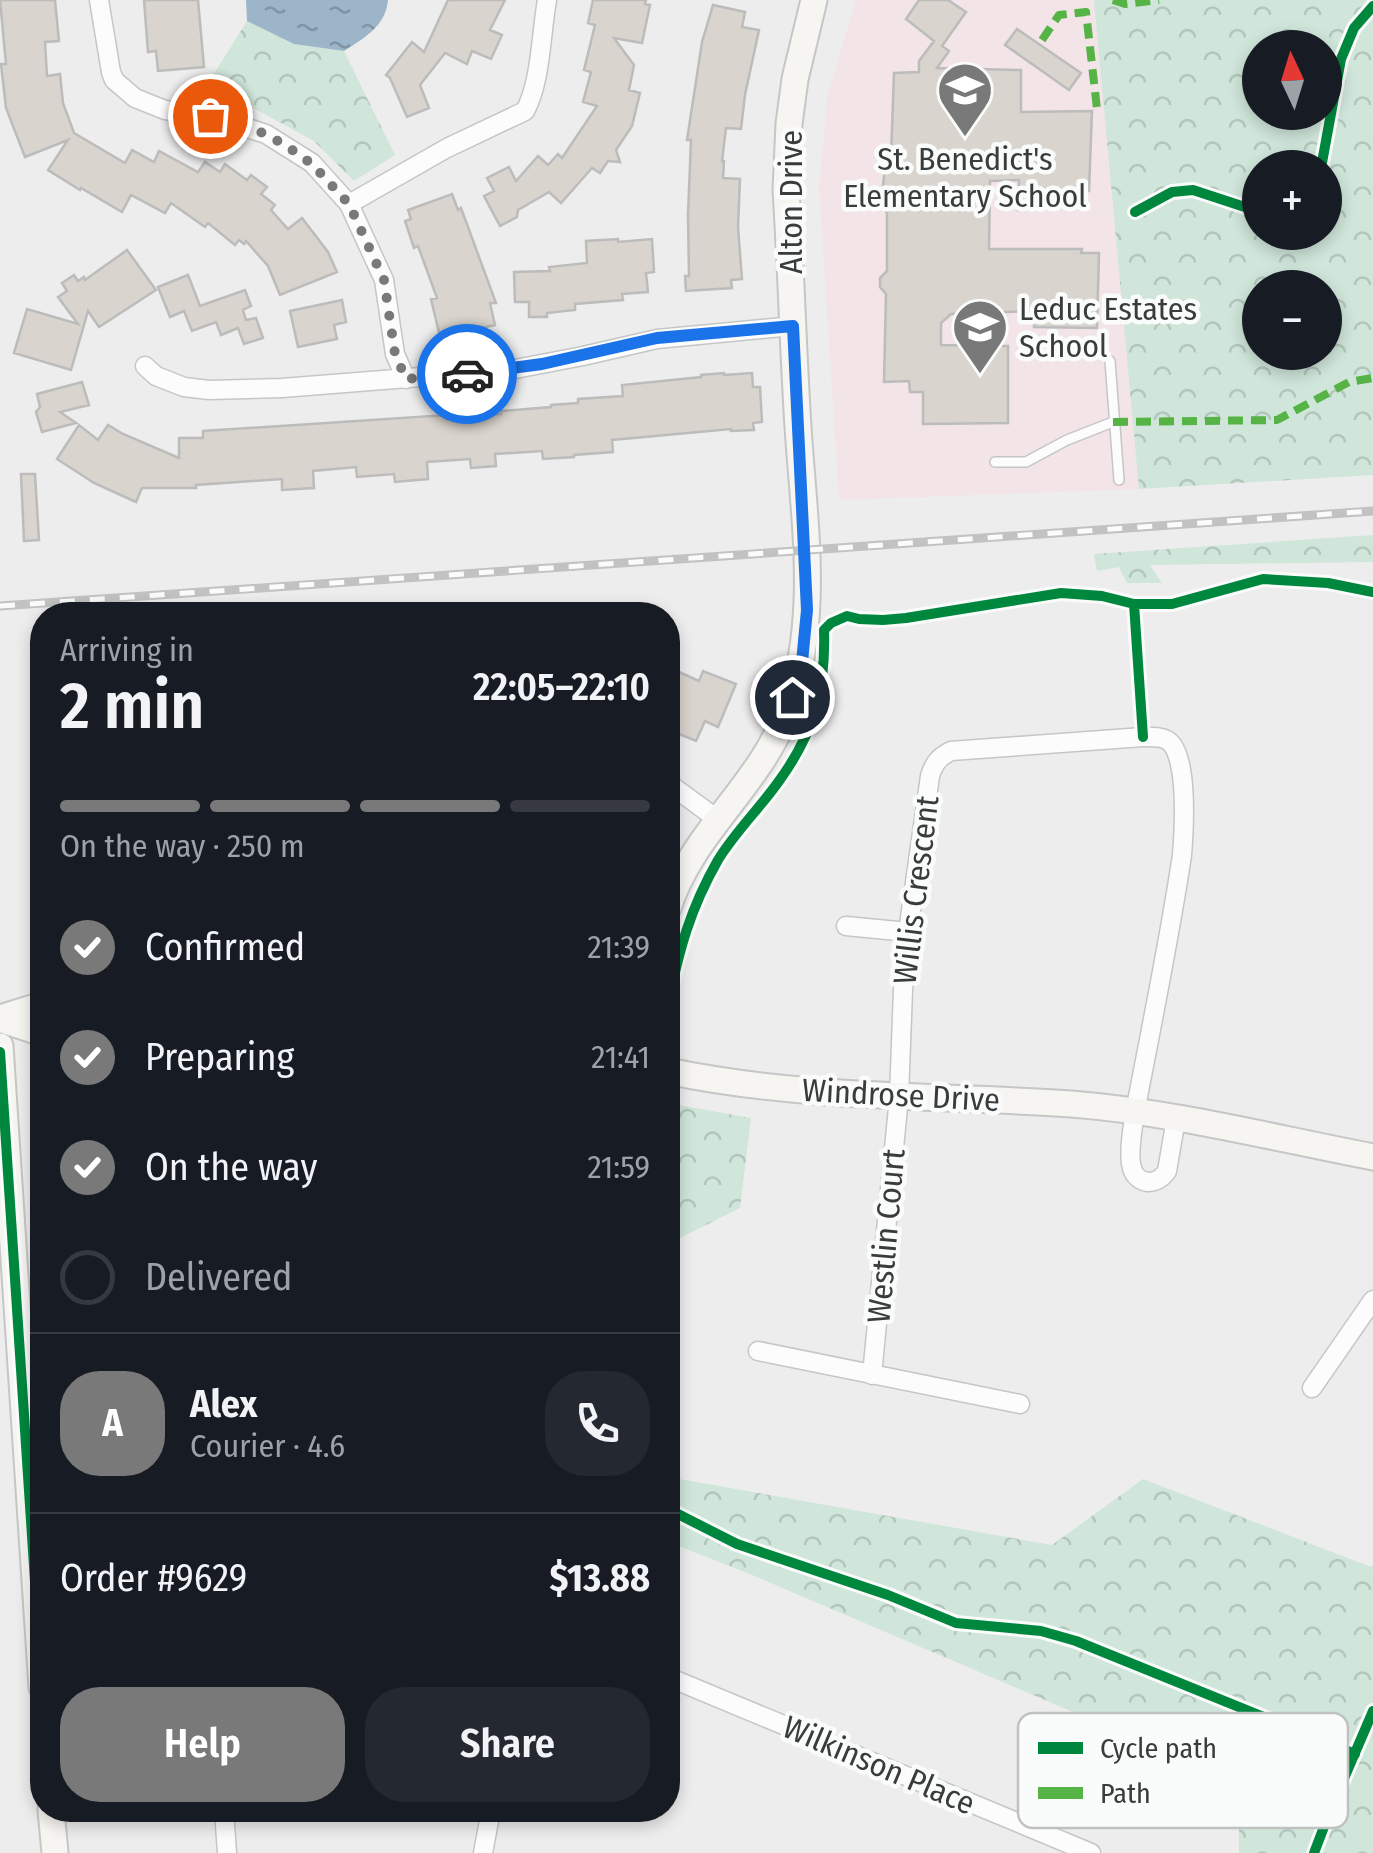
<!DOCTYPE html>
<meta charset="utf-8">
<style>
body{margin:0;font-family:"Fira Sans Condensed",sans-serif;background:#242831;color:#f1f3f6;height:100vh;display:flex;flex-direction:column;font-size:38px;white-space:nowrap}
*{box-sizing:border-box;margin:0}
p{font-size:32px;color:#9ea1a6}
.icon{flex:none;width:55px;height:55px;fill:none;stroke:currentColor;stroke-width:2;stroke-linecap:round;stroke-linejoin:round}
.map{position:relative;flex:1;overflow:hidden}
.drawer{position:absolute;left:30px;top:602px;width:650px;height:1220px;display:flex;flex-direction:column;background:#171b24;border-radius:40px;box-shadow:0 5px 15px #0003}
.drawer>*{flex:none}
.needle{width:65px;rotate:356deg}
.controls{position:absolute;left:1242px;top:30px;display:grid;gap:20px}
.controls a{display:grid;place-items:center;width:100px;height:100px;border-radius:50%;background:#171b24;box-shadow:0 5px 15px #0003;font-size:50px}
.pin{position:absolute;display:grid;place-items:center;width:85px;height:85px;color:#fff;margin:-42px;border:5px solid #fff;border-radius:50%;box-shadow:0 2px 10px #0007}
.courier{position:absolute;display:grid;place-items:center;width:100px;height:100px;margin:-50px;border:8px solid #1a73e8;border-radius:50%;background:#fff;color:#222;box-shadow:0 2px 12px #0007}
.head em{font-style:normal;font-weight:600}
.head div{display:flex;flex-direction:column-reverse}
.head{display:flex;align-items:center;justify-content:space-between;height:170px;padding:0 30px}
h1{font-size:65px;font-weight:600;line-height:75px}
.bar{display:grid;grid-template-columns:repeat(4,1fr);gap:15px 10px;align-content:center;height:120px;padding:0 30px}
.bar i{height:12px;border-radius:8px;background:#363941}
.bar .on{background:#797979}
.bar p{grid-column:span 4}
.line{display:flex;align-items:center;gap:25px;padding:0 30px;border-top:2px solid #363941}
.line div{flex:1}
.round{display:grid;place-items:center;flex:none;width:105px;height:105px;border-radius:40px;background:#242831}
ol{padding:0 30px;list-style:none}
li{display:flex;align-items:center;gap:30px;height:110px}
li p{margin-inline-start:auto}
li .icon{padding:10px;border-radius:50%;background:#797979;color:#fff;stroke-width:4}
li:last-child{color:#9ea1a6}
li i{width:55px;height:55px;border:5px solid #363941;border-radius:50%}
.primary-button{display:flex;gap:20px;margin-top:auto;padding:20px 30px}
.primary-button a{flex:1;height:115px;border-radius:40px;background:#797979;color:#fff;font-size:40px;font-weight:600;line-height:115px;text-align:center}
.primary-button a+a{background:#242831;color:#f1f3f6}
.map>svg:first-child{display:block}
.education{fill:#f2e4e7}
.forest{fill:url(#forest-crowns);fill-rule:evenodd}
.water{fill:url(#water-ripples)}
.building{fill:#d9d4cd;stroke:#bcbcbc;stroke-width:2.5}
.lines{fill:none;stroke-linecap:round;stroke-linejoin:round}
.lane-casing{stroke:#c5c6c6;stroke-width:12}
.street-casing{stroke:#c5c6c6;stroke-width:21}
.secondary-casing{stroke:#c5c6c6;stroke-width:29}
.lane{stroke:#fcfcfc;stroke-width:9}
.street{stroke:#fcfcfc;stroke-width:18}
.secondary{stroke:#f6f5f1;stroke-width:25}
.rail-casing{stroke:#c2c2c2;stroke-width:9}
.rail{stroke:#fafbfb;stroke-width:5;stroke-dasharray:15;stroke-linecap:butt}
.quiet{stroke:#56b346;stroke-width:8;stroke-dasharray:15 8;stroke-linecap:butt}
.cycleway-casing{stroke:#fafbfb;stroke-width:16}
.cycleway{stroke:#00873e;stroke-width:10}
.done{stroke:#797979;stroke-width:10;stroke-dasharray:0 18}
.route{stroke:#1a73e8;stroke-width:12}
.labels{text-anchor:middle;stroke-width:9;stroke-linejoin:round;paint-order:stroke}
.poi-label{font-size:32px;fill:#3a3b3b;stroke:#fafbfb}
.street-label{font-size:32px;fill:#3a3b3b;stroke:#fafbfb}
.key{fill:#fafbfb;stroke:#c0c1c1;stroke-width:2.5}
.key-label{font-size:28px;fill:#3a3b3b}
</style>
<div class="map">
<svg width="1373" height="1853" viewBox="0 0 1373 1853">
<defs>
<pattern id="forest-crowns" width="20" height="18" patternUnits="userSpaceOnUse" patternTransform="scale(2.5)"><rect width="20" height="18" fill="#d0e6da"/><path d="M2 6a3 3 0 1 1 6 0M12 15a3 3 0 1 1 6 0" fill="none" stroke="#b3c6bc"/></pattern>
<pattern id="water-ripples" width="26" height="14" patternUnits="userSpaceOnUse" patternTransform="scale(2.5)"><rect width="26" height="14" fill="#9cb5c9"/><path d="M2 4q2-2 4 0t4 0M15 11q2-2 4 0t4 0" fill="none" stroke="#8094a4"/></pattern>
</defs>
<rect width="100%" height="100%" fill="#ededed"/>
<path class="education" d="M856 0H1094L1139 489 839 500 819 185 828 93Z"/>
<path class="forest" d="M1094 0H1373V475L1139 489ZM1260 48H1325V112H1260ZM1260 168H1325V232H1260ZM1260 288H1325V352H1260Z
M247 21 294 44 344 51 395 155 354 181 314 141 208 83Z
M1373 535V562L1150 565 1162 583H1127L1119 567 1097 571 1094 554Z
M668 1103 751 1118 740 1208 668 1244Z
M668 1477 1052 1545 1143 1479 1371 1567 1373 1565V1853H1239V1826L1183 1759 745 1572 668 1542Z"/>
<path class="water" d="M246 0H388C386 26 364 38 344 51L294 44 247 21Z"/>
<path class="building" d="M0 0H55L59 41 45 42 47 76 60 74 63 103 74 133 125 163 132 150 154 162 159 151 198 172 205 162 220 172 225 164 247 180 251 175 267 187 261 194 275 205 271 210 288 229 302 218 328 252 337 272 280 295 268 266 246 241 244 244 239 240 235 245 208 223 205 227 171 203 165 213 131 195 122 212 81 188 80 190 48 170 68 140 25 157 6 108 1 64H6Z
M144 0H198L204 67 158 71 156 51 148 52Z
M448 0H505L490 30 502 35 491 59 472 51 467 64 445 53 420 85 429 108 407 117 390 78 386 75 412 42 424 52Z
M593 0H646L645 4 650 5 642 43 614 38 634 65 629 90 640 93 632 126 616 150 620 162 608 161 600 173 592 168 561 203 549 192 518 210 517 217 500 226 484 196 494 191 487 178 509 167 516 181 538 156 548 165 558 154 562 158 597 106 583 102 591 72 584 70 595 25 588 23Z
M919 0H948L966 12 942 46 949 51 937 68 1021 70V112L1092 111 1089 191H1040V209L1018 210 1019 180 990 181 989 249H1082L1081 253H1099L1097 328 1034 327V311L951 314 941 323V345L1008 346V423L923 424V392H910L909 381 884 382 886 294 880 287V278L887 271V213L883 208 882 195 886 158 891 157 894 73 919 72V61L934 41 906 19Z
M713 5 745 12 742 27 759 30 745 95 741 129 726 128 722 161H724L723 178 740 179 738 227 742 279 731 280 732 288 686 291 685 276H689L688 215 691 140H687L702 42Z
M1017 29 1081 73 1069 90 1005 45Z
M452 194 458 210 461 208 496 303H490L495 325 440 337 431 299 437 298 418 246 414 248 405 221 411 219 408 210Z
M618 239V242L652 239 654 272 646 273 648 292 622 294 623 300 575 304V310L547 313V317H529V302H515L514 272 550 271 549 267 587 263 586 241Z
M127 250 156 290 99 327 88 311 71 370 14 353 27 309 78 324 58 297 67 291 62 283 74 275 78 281 84 277 85 280Z
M188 275 200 306 245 290 251 306 243 310 246 320 256 318 263 338 244 344 238 328 221 335 216 322 192 331 184 311 170 317 158 287Z
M342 300 346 322 334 325 337 339 298 347 290 311Z
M724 373V375L752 373 753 387H760L762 422 753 423 754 430 731 431V429L612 440 613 452 574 455V457L543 459 542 451 495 454 496 466 471 468 470 459 427 462 428 479 395 482 394 474 357 477 356 467 313 471 314 488 282 490V479L196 485V488H142L136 502 94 483 57 459 79 425 98 440 108 425 123 434 179 458V438H203V431L446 415V419L501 414V411L551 407V405L578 403V399L623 396 622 385 701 377V375Z
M82 382 89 405 60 412 76 423 42 432 36 412 40 407 37 394Z
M21 474H35L39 540 24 541Z
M668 667 699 681 703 671 736 684 718 727 705 721 696 741 674 732 677 726 668 722Z"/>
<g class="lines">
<g class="lane-casing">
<path id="lane" d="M1110 361 1119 480
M995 462H1026L1067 440 1113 422"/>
</g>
<g class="street-casing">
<path id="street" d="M99 0 111 72 114 80 135 98 165 110 210 116 266 134 312 163 349 204 384 280 395 354 406 379
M349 204 447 148 525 111C541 82 541 33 547 0
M145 366 156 376 184 387 209 390 282 388 510 370 583 356 657 339 793 326
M668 783 717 819
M846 926 908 932
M758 1351 1020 1404
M872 1375 899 1097 903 990 908 932 930 776C934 763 939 757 951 751L1143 737C1151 737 1160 736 1167 740 1189 752 1184 831 1182 855 1171 929 1156 1003 1142 1076 1138 1097 1126 1150 1132 1168 1134 1176 1140 1181 1148 1182 1157 1182 1162 1178 1167 1171L1176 1119
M1312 1388 1373 1300
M668 1677 1091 1853
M224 1810 227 1853
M483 1853 491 1810"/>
</g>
<g class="secondary-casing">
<path id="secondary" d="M668 908C691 834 759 786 786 714 821 622 804 522 798 427 793 348 791 269 786 190L789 124 795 79 814 0
M0 1018 42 1005
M0 1019 42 1033
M0 1046 42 1687
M668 1071C800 1099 937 1095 1071 1104 1173 1112 1274 1138 1373 1157
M51 1810 55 1853"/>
</g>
<use href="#lane" class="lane"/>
<use href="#street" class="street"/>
<use href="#secondary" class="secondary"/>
<g class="rail-casing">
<path id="rail" d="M0 606 1373 511"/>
</g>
<use href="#rail" class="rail"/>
<path class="quiet" d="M1113 0 1125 4 1159 0
M1042 40 1059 15 1086 12 1097 109
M1113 422 1277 420 1349 382 1373 378"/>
<g class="cycleway-casing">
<path id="cycleway" d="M1321 168 1341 59 1354 28 1373 6
M1135 212 1172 192 1193 190 1260 212
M1134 604 1143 737
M668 1004C679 950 690 909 718 860 735 832 760 808 779 781 814 733 826 689 824 630L831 623 847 616 859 619 883 620 906 618 1061 593 1102 596 1134 604H1172L1263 579 1328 583 1373 592
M0 1052 42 1687
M668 1509 737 1544 888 1595 956 1623 1041 1631 1076 1641 1355 1754
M1314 1853 1330 1811 1373 1711"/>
</g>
<use href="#cycleway" class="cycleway"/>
</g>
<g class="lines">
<path class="done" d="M210 116 266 134 288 147 312 164 349 204 384 280 395 354 406 379 467 374"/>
<path class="route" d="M467 374 542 364 657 338 793 326 807 610 802 662 792 697"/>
</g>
<defs>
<g id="school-pin" transform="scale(2.875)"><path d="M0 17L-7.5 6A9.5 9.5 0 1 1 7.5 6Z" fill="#797979" stroke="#fafbfb"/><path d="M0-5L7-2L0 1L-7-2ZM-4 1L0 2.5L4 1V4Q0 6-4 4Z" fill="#fff"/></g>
</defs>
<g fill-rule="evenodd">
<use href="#school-pin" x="965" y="90"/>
<use href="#school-pin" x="980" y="327"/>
</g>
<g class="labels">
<g class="poi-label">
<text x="965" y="170">St. Benedict's<tspan x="965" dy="37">Elementary School</tspan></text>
<text x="1019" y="320" text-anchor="start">Leduc Estates<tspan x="1019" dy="37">School</tspan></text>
</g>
<g class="street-label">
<text transform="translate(791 202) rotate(-90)" y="11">Alton Drive</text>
<text transform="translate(916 890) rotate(-83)" y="11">Willis Crescent</text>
<text transform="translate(901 1095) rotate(3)" y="11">Windrose Drive</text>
<text transform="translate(886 1236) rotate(-85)" y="11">Westlin Court</text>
<text transform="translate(879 1765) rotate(23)" y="11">Wilkinson Place</text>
</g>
</g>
<rect x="1018" y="1713" width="330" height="115" rx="15" class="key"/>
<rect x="1038" y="1742" width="45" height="12" fill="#00873e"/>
<rect x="1038" y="1787" width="45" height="12" fill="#56b346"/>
<g class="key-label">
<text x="1100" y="1758">Cycle path</text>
<text x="1100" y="1803">Path</text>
</g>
</svg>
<div class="controls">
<a><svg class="needle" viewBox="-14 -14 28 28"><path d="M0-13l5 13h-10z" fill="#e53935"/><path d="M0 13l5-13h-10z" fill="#9ea1a6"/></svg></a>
<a>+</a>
<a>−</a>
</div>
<div class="pin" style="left:210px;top:116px;background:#ea580c"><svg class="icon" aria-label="bag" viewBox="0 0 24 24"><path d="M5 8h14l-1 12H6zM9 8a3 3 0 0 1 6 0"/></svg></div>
<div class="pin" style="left:792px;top:697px;background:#1f2937"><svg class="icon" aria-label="home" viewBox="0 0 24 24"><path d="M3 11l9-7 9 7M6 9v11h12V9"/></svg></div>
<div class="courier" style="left:467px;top:374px"><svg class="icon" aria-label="car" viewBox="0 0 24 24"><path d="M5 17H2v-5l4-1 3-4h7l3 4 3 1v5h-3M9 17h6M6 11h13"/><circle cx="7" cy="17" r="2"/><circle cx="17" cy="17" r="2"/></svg></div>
<section class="drawer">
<div class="head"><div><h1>2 min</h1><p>Arriving in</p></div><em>22:05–22:10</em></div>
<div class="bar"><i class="on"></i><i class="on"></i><i class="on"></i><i></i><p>On the way · 250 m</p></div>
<ol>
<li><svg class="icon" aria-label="check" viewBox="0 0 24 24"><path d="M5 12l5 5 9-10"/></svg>Confirmed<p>21:39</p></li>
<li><svg class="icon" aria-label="check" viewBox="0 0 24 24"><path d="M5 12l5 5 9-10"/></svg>Preparing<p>21:41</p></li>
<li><svg class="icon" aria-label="check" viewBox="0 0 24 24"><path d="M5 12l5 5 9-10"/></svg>On the way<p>21:59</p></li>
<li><i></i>Delivered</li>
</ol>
<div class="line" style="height:180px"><b class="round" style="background:#797979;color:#fff">A</b><div><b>Alex</b><p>Courier · 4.6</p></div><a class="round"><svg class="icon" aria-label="phone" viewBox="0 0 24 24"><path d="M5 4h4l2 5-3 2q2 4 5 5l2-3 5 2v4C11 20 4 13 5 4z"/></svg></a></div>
<div class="line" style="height:130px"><div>Order #9629</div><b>$13.88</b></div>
<div class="primary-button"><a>Help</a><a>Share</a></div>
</section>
</div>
